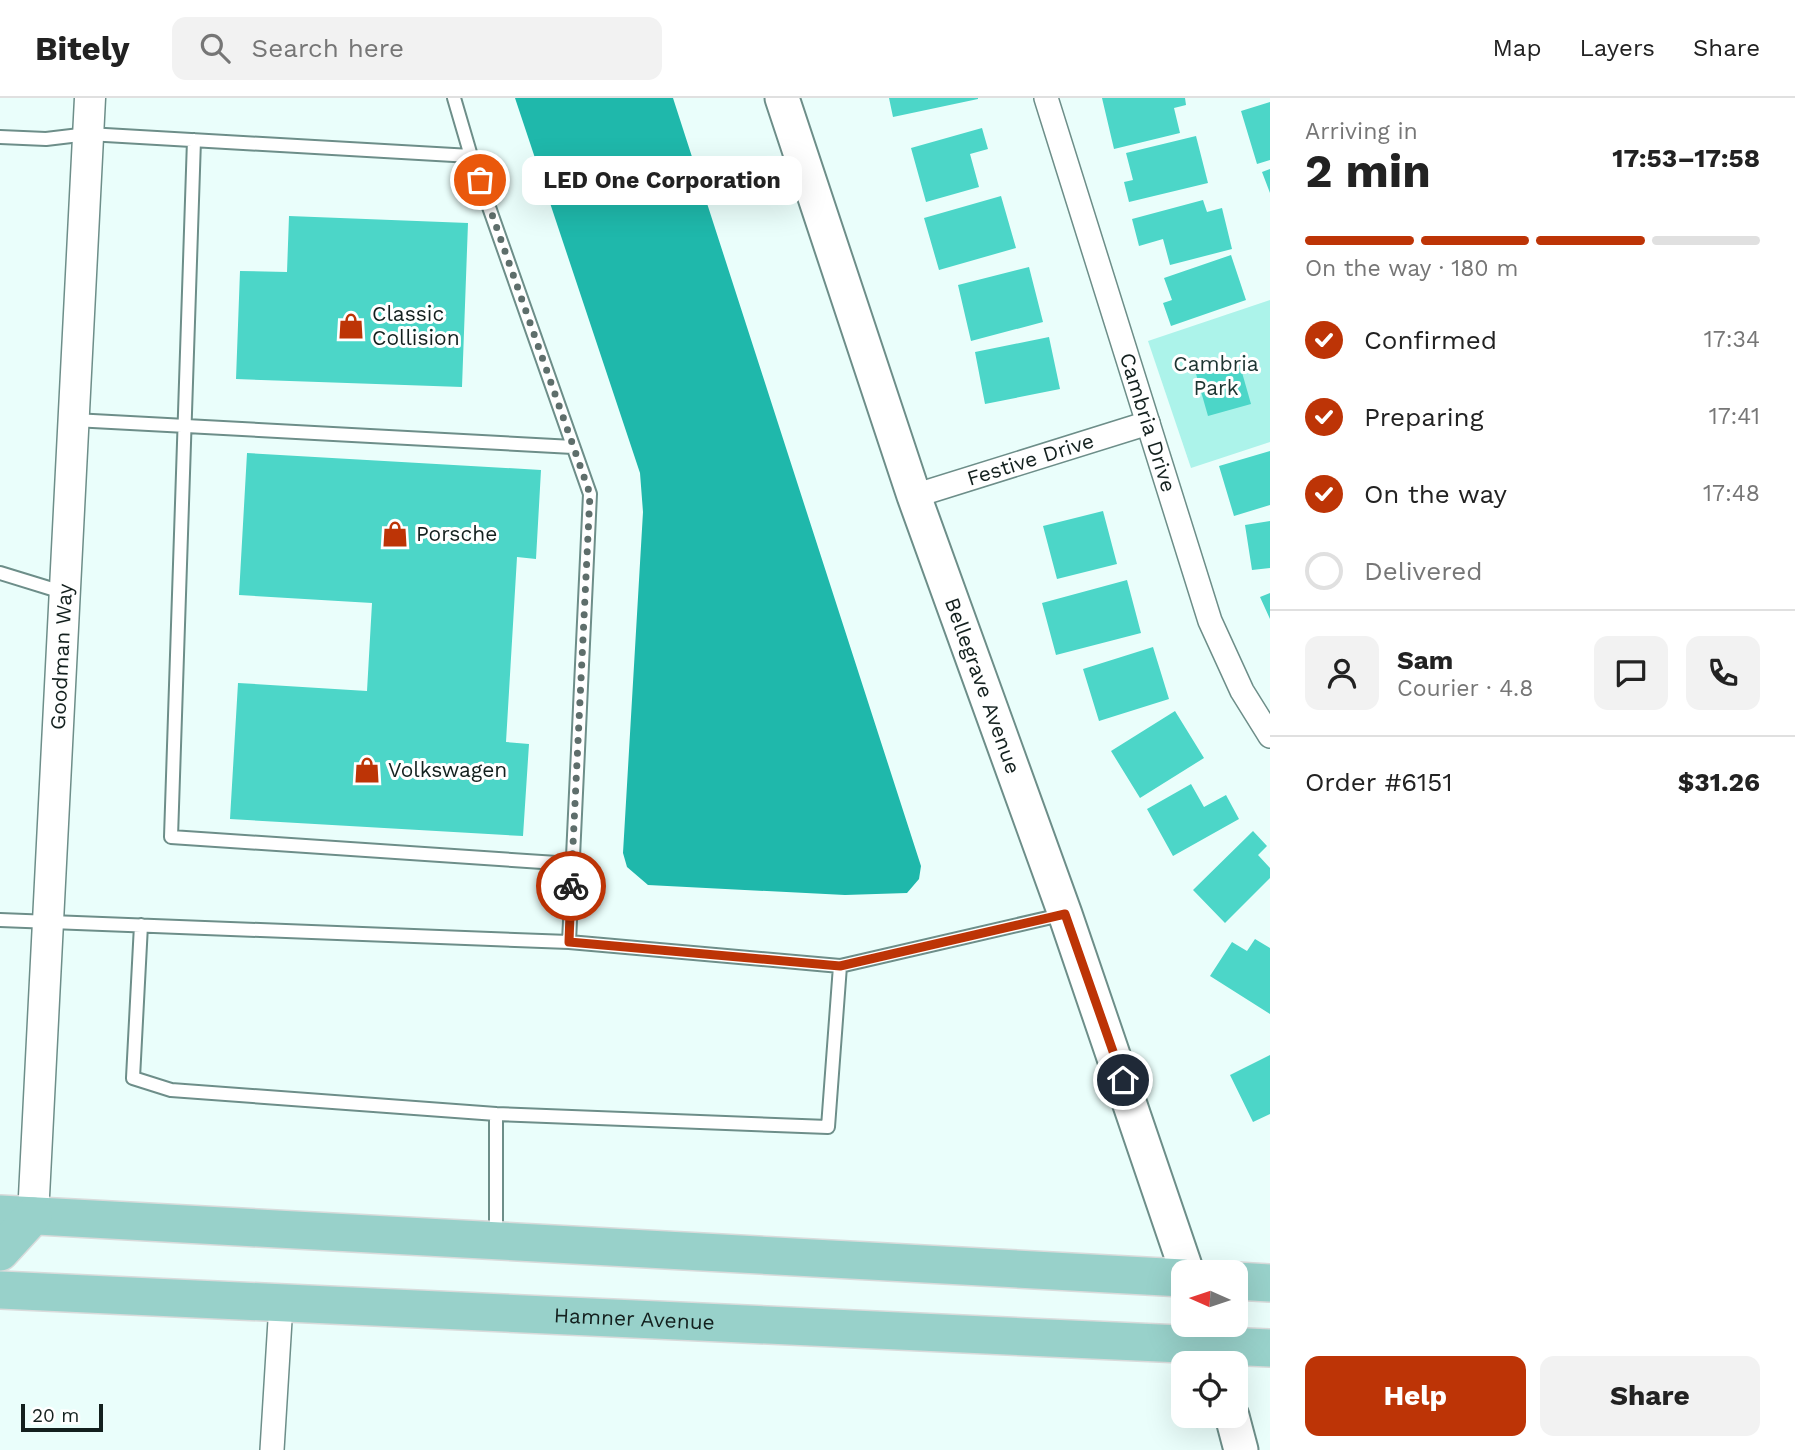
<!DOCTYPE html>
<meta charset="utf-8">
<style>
body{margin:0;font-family:"Work Sans",sans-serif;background:#f2f2f2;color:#222;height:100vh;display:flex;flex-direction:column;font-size:26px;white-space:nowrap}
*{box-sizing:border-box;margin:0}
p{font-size:23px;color:#767676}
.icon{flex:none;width:38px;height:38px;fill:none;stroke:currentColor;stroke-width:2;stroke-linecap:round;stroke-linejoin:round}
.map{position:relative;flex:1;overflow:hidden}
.details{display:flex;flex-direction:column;background:#fff;width:525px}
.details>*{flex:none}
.needle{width:46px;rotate:273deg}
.tools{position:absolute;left:1171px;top:1162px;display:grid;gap:14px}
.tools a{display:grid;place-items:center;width:77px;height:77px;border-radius:14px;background:#fff;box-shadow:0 7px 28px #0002;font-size:35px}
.scale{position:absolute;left:21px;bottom:18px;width:82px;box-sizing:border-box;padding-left:7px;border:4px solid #13201e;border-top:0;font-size:19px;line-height:24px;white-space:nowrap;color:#13201e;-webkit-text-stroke:5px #fff;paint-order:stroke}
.pin{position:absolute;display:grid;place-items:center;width:60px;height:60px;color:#fff;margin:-30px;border:4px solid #fff;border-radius:50%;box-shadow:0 2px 7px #0007}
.courier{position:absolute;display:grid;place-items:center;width:70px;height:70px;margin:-35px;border:5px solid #bd3406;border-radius:50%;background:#fff;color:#222;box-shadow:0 2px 9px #0007}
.bubble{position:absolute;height:49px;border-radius:14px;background:#fff;box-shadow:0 7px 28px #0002;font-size:23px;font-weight:700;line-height:49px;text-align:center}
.summary em{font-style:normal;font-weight:700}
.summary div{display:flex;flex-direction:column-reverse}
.summary{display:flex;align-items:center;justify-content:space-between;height:119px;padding:0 35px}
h1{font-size:46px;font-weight:700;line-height:52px}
.bar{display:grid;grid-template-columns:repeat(4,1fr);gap:10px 7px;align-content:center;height:84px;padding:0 35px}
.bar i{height:9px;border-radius:5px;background:#e0e0e0}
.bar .selected{background:#bd3406}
.bar p{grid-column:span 4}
.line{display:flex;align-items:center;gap:18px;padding:0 35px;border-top:2px solid #e0e0e0}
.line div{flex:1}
.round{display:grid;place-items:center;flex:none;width:74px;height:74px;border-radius:14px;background:#f2f2f2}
ol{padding:0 35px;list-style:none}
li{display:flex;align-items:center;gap:21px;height:77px}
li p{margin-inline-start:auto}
li .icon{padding:7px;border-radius:50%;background:#bd3406;color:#fff;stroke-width:4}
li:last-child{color:#767676}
li i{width:38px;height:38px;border:4px solid #e0e0e0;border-radius:50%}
.button{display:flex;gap:14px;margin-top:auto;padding:14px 35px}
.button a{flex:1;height:80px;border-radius:14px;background:#bd3406;color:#fff;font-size:28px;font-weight:700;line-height:80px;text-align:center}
.button a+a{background:#f2f2f2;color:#222}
header{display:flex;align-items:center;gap:42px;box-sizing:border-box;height:98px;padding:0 35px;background:#fff;border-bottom:2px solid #e0e0e0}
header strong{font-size:33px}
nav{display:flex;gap:38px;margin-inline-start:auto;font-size:24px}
.search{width:490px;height:63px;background:#f2f2f2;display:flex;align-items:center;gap:18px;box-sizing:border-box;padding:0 24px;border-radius:14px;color:#767676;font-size:26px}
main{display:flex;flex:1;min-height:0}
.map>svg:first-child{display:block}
.green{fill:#acf3ea}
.water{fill:#1fb8ab}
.building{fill:#4cd6c8}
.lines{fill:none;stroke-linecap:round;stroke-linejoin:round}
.service-casing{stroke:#6d8e89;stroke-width:16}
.minor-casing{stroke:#6d8e89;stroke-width:26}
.tertiary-casing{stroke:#6d8e89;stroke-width:33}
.secondary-casing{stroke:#6d8e89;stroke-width:37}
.primary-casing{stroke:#d9dbdb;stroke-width:40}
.service{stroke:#fff;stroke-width:12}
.minor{stroke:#fff;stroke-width:23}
.tertiary{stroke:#fff;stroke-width:30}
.secondary{stroke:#fff;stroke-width:33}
.primary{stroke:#98d1ca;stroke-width:37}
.done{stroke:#5e6e6b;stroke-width:7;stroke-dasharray:0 12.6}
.route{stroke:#bd3406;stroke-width:9}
.labels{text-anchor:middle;stroke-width:6;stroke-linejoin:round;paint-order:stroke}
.poi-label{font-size:21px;fill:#13201e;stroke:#fff;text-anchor:start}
.park-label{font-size:21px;fill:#1d3431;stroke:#fff}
.street-label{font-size:21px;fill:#13201e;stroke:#fff}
</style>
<header>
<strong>Bitely</strong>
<div class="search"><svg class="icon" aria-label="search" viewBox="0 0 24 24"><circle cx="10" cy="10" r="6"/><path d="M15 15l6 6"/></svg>Search here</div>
<nav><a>Map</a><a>Layers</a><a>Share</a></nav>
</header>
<main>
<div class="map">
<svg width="1270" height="1352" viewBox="0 0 1270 1352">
<rect width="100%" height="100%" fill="#eafefb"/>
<path class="green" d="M1270 202V344L1191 370 1148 243Z"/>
<path class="water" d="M515 0H673L921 768 919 781 907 795 845 797 648 787 627 769 623 755 643 414 640 375Z"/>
<path class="building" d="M889 0H978V1L893 19Z
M1102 0H1185L1186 7 1174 10 1180 35 1114 51Z
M1270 4V62L1257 66 1241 13Z
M982 30 988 51 970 56 979 89 926 104 911 50Z
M1196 38 1208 85 1129 104 1124 84 1133 82 1126 55Z
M1270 71V95L1262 74Z
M1001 98 1016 150 939 172 924 120Z
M1203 102 1207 114 1222 110 1232 151 1170 167 1163 141 1139 148 1132 121Z
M289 118 468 125 462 289 236 281 240 173 287 174Z
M1231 157 1246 202 1171 228 1163 205 1172 202 1164 180Z
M1029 169 1043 224 971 243 958 187Z
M1049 239 1060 291 985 306 975 254Z
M1239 264 1251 306 1208 318 1196 276Z
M1270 353V407L1234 418 1219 368Z
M247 355 541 372 536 461 517 459 506 644 529 646 523 738 230 721 238 585 367 593 372 505 239 497Z
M1103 413 1117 466 1057 481 1043 428Z
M1270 423V470L1252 472 1245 427Z
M1127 482 1141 535 1056 557 1042 505Z
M1270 495V521L1260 499Z
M1153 549 1169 601 1099 623 1083 571Z
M1175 613 1204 660 1140 700 1111 653Z
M1191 686 1204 709 1226 697 1239 721 1173 758 1147 711Z
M1253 733 1267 748 1258 757 1270 770V780L1225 825 1193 792Z
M1255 841 1270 850V916L1210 878 1232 844 1247 853Z
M1270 957V1016L1253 1024 1230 977Z"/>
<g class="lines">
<g class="service-casing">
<path id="service" d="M454 0 471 58 590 396 569 844 840 868 828 1029 496 1016V1140
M0 39 46 41 88 36 471 58
M194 42 171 739 572 766
M74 322 573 349
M0 475 62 494
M0 822 569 844
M141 827 133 980 171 992 496 1016
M840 868 1065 816"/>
</g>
<g class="minor-casing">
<g id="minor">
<path id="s1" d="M1046 0 1210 523 1242 593 1270 638"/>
<path id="s2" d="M914 398 1148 325"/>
<path d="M272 1352 281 1206"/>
</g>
</g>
<g class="tertiary-casing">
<g id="tertiary">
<path id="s3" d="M33 1118 90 0"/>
</g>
</g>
<g class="secondary-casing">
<g id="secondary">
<path id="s4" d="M782 0 914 398 1065 816 1187 1174"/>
<path d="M1232 1318 1241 1352"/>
</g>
</g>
<g class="primary-casing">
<g id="primary">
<path d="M0 1116 1183 1180"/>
<path d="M0 1154 33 1118"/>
<path d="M1236 1183 1270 1185"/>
<path id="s5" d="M0 1192 1270 1250"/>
</g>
</g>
<use href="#service" class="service"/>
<use href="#minor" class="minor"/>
<use href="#tertiary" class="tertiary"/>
<use href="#secondary" class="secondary"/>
<use href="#primary" class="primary"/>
</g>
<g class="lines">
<path class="done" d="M480 82 590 396 571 788"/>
<path class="route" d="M571 788 569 844 840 868 1065 816 1123 982"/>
</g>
<defs>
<g id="shop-bare" transform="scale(2.1)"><path d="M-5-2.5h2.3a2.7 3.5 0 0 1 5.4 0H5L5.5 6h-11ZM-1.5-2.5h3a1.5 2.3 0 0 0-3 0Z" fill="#bd3406" stroke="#fff" stroke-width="2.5" paint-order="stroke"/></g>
</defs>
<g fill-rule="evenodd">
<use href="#shop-bare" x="351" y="228"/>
<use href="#shop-bare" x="395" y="436"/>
<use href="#shop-bare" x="367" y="672"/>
</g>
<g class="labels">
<g class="poi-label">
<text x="372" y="223">Classic<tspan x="372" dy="24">Collision</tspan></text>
<text x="416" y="443">Porsche</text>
<text x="388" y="679">Volkswagen</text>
</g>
<g class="park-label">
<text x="1216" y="273">Cambria<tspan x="1216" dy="24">Park</tspan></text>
</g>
<g class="street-label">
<text dy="7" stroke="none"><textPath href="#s1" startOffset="340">Cambria Drive</textPath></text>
<text dy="7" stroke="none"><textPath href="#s2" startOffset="122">Festive Drive</textPath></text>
<text dy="7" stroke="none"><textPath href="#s3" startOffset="560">Goodman Way</textPath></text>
<text dy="7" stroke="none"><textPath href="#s4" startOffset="621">Bellegrave Avenue</textPath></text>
<text dy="7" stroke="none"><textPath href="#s5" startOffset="635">Hamner Avenue</textPath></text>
</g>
</g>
</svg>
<div class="tools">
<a><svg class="needle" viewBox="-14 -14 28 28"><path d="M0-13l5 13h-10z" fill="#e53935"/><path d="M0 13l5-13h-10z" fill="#767676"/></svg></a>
<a><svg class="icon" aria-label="locate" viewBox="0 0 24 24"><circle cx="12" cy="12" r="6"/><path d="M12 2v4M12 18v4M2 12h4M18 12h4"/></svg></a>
</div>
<div class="scale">20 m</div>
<div class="pin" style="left:480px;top:82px;background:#ea580c"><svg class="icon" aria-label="bag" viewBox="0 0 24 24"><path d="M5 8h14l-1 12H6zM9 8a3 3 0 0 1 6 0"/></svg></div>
<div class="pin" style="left:1123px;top:982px;background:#1f2937"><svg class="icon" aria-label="home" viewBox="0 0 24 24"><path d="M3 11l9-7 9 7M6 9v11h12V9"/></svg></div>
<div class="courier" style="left:571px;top:788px"><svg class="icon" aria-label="bike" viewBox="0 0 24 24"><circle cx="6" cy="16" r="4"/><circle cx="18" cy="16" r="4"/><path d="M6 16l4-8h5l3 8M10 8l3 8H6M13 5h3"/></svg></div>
<div class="bubble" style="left:522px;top:58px;width:280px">LED One Corporation</div>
</div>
<section class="details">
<div class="summary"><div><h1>2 min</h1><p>Arriving in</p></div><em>17:53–17:58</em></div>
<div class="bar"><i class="selected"></i><i class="selected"></i><i class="selected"></i><i></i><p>On the way · 180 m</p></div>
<ol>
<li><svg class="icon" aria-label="check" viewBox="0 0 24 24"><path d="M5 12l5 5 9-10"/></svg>Confirmed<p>17:34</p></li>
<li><svg class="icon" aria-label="check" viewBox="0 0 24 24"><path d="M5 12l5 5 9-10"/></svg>Preparing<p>17:41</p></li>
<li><svg class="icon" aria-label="check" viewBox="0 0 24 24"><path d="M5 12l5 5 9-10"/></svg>On the way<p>17:48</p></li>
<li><i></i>Delivered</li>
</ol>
<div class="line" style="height:126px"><a class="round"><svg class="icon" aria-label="person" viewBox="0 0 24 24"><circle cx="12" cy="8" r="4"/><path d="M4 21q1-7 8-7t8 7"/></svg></a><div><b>Sam</b><p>Courier · 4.8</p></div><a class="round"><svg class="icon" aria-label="chat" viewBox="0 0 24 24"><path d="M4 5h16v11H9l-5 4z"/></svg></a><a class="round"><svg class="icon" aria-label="phone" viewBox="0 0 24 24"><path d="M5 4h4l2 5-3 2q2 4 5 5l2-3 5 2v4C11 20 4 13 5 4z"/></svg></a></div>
<div class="line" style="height:91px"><div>Order #6151</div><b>$31.26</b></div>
<div class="button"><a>Help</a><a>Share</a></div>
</section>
</main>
